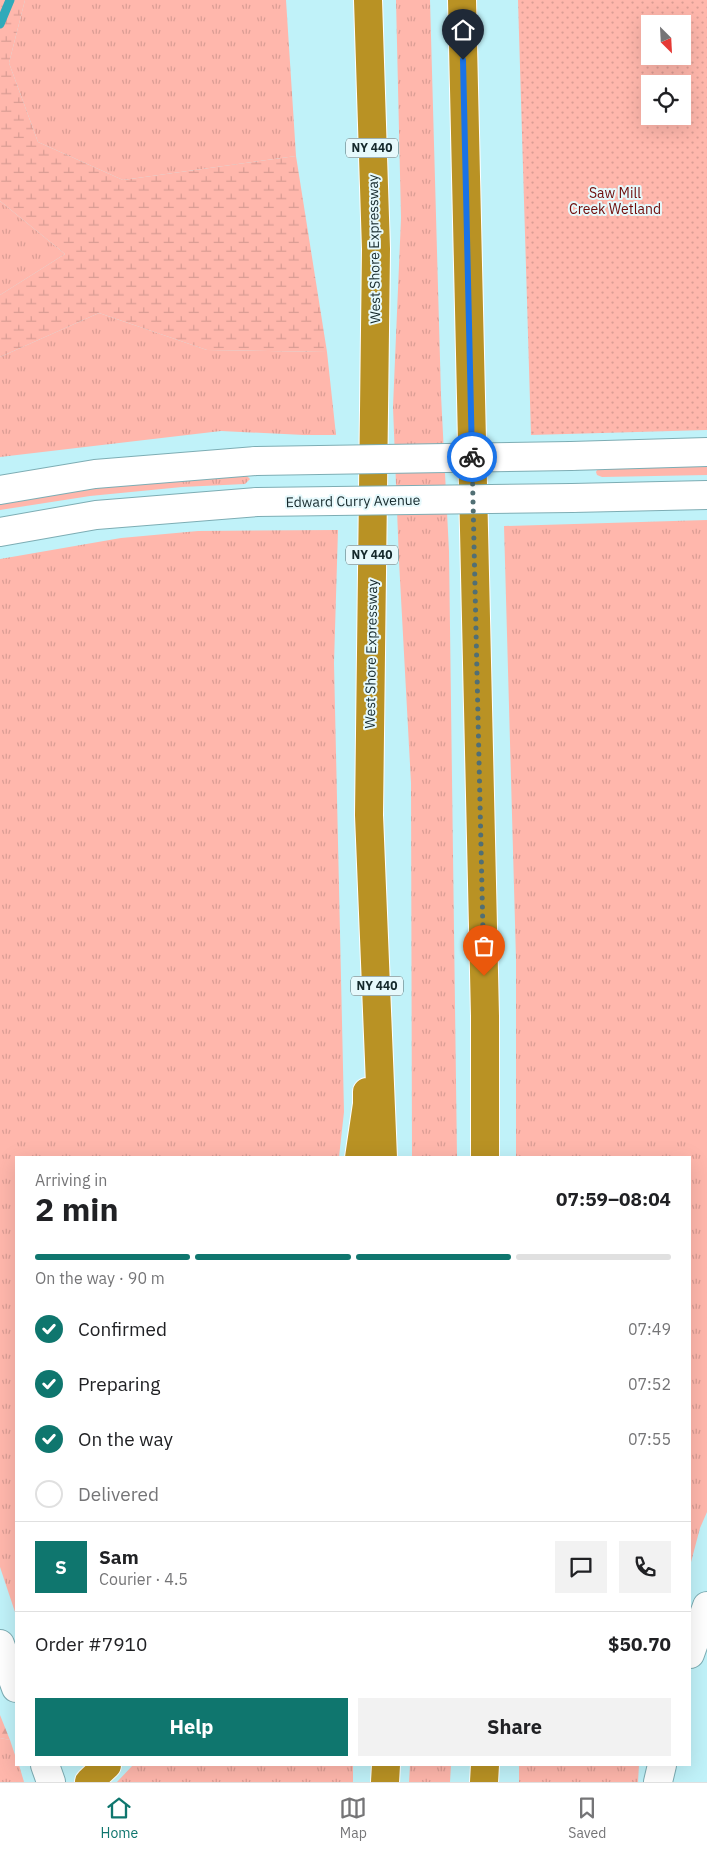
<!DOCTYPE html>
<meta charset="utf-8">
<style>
body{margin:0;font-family:"IBM Plex Sans",sans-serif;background:#f2f2f2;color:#202124;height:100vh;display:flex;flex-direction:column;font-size:19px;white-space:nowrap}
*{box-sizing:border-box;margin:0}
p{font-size:16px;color:#757577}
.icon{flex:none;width:28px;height:28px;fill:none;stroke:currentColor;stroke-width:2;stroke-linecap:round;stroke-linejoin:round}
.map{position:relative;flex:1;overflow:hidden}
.side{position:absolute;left:15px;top:1156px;width:676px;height:610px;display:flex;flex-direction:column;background:#fff;border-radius:0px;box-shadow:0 5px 20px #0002}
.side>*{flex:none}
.needle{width:32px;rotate:156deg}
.buttons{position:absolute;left:641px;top:15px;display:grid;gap:10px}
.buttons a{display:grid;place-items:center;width:50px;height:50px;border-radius:0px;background:#fff;box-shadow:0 5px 20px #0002;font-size:25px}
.pin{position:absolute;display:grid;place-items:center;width:42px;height:42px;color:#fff;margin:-51px -21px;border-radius:50% 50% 50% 0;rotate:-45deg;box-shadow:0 0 5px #0007}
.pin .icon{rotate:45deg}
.courier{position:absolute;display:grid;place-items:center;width:50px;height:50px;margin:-25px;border:4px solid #1a73e8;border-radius:50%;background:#fff;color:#222;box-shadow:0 1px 6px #0007}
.summary em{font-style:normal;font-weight:700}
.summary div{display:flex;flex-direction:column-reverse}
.summary{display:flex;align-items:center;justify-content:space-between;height:85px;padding:0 20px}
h1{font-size:32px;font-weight:700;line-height:38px}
.bar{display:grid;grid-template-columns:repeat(4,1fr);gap:8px 5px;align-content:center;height:60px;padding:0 20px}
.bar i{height:6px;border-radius:4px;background:#e0e0e0}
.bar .selected{background:#0f766e}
.bar p{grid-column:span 4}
.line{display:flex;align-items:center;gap:12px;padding:0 20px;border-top:1px solid #e0e0e0}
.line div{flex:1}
.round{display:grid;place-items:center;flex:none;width:52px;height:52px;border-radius:0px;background:#f2f2f2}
ol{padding:0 20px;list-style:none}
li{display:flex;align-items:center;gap:15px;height:55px}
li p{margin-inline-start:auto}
li .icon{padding:5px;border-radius:50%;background:#0f766e;color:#fff;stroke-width:4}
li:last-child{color:#757577}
li i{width:28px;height:28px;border:2px solid #e0e0e0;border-radius:50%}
.primary-button{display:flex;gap:10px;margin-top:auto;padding:10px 20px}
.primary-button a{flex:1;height:58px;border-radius:0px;background:#0f766e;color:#fff;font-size:20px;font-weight:700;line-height:58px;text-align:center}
.primary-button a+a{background:#f2f2f2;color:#202124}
.dock{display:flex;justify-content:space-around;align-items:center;height:70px;border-top:1px solid #e0e0e0;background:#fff;font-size:14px;color:#757577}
.dock a{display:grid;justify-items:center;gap:2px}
.dock .selected{color:#0f766e}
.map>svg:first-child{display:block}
.grass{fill:url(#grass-tufts)}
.forest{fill:url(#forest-firs)}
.wetland{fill:url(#wetland-marsh)}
.park{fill:url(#park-dots);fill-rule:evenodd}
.garden{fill:#ffb7ac}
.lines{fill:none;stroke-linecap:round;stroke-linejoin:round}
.stream{stroke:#30aaba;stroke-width:9}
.minor-casing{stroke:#7dadb4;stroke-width:30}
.highway-casing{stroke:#fff;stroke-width:30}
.minor{stroke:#fff;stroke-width:28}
.highway{stroke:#b99224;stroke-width:28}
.minor-bridge-casing{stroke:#7dadb4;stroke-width:30;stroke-linecap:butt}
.minor-bridge{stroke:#fff;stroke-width:28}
.done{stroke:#516f74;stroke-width:5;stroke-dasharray:0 9}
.route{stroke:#1a73e8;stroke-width:6}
.labels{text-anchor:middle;stroke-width:4;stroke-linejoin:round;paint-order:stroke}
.shield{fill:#e6f9fc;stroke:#54676a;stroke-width:1}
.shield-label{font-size:12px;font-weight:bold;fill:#15292c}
.park-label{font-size:14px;fill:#6e0c0a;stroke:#e6f9fc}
.street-label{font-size:14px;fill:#15292c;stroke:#e6f9fc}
</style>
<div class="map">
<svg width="707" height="1782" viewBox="0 0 707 1782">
<defs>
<pattern id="grass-tufts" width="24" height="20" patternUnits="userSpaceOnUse" patternTransform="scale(1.25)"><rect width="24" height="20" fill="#ffb7ac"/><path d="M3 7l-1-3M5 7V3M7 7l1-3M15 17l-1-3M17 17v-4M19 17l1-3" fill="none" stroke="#da9d94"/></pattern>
<pattern id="forest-firs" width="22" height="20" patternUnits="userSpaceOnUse" patternTransform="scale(1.25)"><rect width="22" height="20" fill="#ffb7ac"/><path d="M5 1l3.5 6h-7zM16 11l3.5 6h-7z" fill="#da9d94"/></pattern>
<pattern id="wetland-marsh" width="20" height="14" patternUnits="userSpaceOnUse" patternTransform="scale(1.25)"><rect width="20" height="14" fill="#ffb7ac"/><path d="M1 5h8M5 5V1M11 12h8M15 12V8" fill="none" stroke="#da9d94"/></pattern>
<pattern id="park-dots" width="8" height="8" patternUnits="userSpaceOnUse" patternTransform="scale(1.25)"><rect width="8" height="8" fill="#ffb7ac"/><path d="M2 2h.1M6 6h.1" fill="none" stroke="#da9d94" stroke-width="1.8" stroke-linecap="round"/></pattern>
</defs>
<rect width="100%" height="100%" fill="#c0f2f9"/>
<path class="grass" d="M25 0H286L296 156 123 180 38 142 9 63Z
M396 0H430L441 395 449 551 457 1157H412L411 783 399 561 393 407 401 218Z
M0 201 65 254 0 295Z
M99 313 207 350 327 352 336 435H304L221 431 0 457V357Z
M246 475 250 479 245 484 182 487V478Z
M707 520V1512L700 1528 690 1566V1158L516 1157V959L504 526Z
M338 530 334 663 344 1112 339 1157 16 1158V1615L0 1567V559L121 538 198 531Z
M0 1738 10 1740 16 1758V1765H19L24 1782H0Z
M133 1765H353V1782H117Z
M410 1765H451L450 1782H409Z
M519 1765H639L638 1782H519Z"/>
<path class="forest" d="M0 1715 10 1740 0 1738Z"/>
<path class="wetland" d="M0 0H25L9 63 38 142 123 180 296 156 327 352 207 350 99 313 0 357V295L65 254 0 201Z"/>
<path class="park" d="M518 0H707V430L531 435ZM650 24H682V56H650ZM650 84H682V116H650Z"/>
<path class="garden" d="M707 465V475L602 477 597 475 596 472 598 468Z
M182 478V487L90 496 0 510V499Z"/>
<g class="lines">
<path class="stream" d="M0 24 10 0"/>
<g class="minor-casing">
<path id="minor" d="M571 456 707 452
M0 490 95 474 256 461
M572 498 707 495
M0 532 96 515 257 502
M0 1644 16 1688
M690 1654 707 1606
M45 1765 51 1782
M658 1782 662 1765"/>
</g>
<g class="highway-casing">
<path id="highway" d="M368 0 376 249 369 815 383 1158
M462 0 485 1016V1158
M359 1158 367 1104V1092
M89 1782 107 1765
M385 1782 386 1765
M484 1782 485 1765"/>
</g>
<use href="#minor" class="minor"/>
<use href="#highway" class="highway"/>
<g class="minor-bridge-casing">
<path id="minor-bridge" d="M256 461 571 456
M257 502 572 498"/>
</g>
<use href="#minor-bridge" class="minor-bridge"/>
</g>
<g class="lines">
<path class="done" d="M472 457 484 976"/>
<path class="route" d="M463 60 472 457"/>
</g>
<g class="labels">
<g class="shield">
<rect x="346" y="138.5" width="52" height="19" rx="4"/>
<rect x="346" y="545.5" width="52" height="19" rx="4"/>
<rect x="351" y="976.5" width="52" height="19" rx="4"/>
</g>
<g class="shield-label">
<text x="372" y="152">NY 440</text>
<text x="372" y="559">NY 440</text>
<text x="377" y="990">NY 440</text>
</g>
<g class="park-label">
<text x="615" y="198">Saw Mill<tspan x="615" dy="16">Creek Wetland</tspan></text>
</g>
<g class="street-label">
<text transform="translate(374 249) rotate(-91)" y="5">West Shore Expressway</text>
<text transform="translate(353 501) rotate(-1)" y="5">Edward Curry Avenue</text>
<text transform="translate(371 654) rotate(-89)" y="5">West Shore Expressway</text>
</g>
</g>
</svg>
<div class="buttons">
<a><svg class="needle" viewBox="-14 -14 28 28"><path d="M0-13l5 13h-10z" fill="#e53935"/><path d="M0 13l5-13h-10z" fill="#757577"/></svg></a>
<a><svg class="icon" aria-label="locate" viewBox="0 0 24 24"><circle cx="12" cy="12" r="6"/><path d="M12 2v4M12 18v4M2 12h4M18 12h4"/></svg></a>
</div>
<div class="pin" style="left:484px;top:976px;background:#ea580c"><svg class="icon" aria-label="bag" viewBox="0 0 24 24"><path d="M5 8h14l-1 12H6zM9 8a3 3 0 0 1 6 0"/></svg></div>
<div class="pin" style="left:463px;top:60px;background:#1f2937"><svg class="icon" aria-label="home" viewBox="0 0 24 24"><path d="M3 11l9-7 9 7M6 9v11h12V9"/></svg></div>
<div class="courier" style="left:472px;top:457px"><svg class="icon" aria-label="bike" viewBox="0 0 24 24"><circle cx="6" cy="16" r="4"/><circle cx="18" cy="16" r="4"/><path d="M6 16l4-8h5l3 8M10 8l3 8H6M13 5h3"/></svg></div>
<section class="side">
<div class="summary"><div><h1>2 min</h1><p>Arriving in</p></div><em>07:59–08:04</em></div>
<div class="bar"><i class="selected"></i><i class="selected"></i><i class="selected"></i><i></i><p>On the way · 90 m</p></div>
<ol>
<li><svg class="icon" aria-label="check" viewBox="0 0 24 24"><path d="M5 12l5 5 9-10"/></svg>Confirmed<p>07:49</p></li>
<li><svg class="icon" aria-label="check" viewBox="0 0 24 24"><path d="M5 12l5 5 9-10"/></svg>Preparing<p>07:52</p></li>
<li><svg class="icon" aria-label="check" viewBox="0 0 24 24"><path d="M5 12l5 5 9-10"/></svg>On the way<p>07:55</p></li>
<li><i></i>Delivered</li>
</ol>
<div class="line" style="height:90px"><b class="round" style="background:#0f766e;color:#fff">S</b><div><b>Sam</b><p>Courier · 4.5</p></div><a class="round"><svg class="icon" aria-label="chat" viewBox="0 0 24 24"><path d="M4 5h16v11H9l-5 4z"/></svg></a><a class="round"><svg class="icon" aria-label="phone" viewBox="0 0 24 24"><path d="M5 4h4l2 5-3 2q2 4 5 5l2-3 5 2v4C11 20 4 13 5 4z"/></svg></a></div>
<div class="line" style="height:65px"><div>Order #7910</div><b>$50.70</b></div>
<div class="primary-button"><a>Help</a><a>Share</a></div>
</section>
</div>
<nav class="dock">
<a class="selected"><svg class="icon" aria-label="home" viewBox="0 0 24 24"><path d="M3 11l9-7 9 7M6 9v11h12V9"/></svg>Home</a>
<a><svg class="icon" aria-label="map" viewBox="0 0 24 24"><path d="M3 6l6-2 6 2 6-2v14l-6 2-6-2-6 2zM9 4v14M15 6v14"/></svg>Map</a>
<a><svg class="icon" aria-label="saved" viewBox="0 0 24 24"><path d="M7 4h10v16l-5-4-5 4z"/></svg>Saved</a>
</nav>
